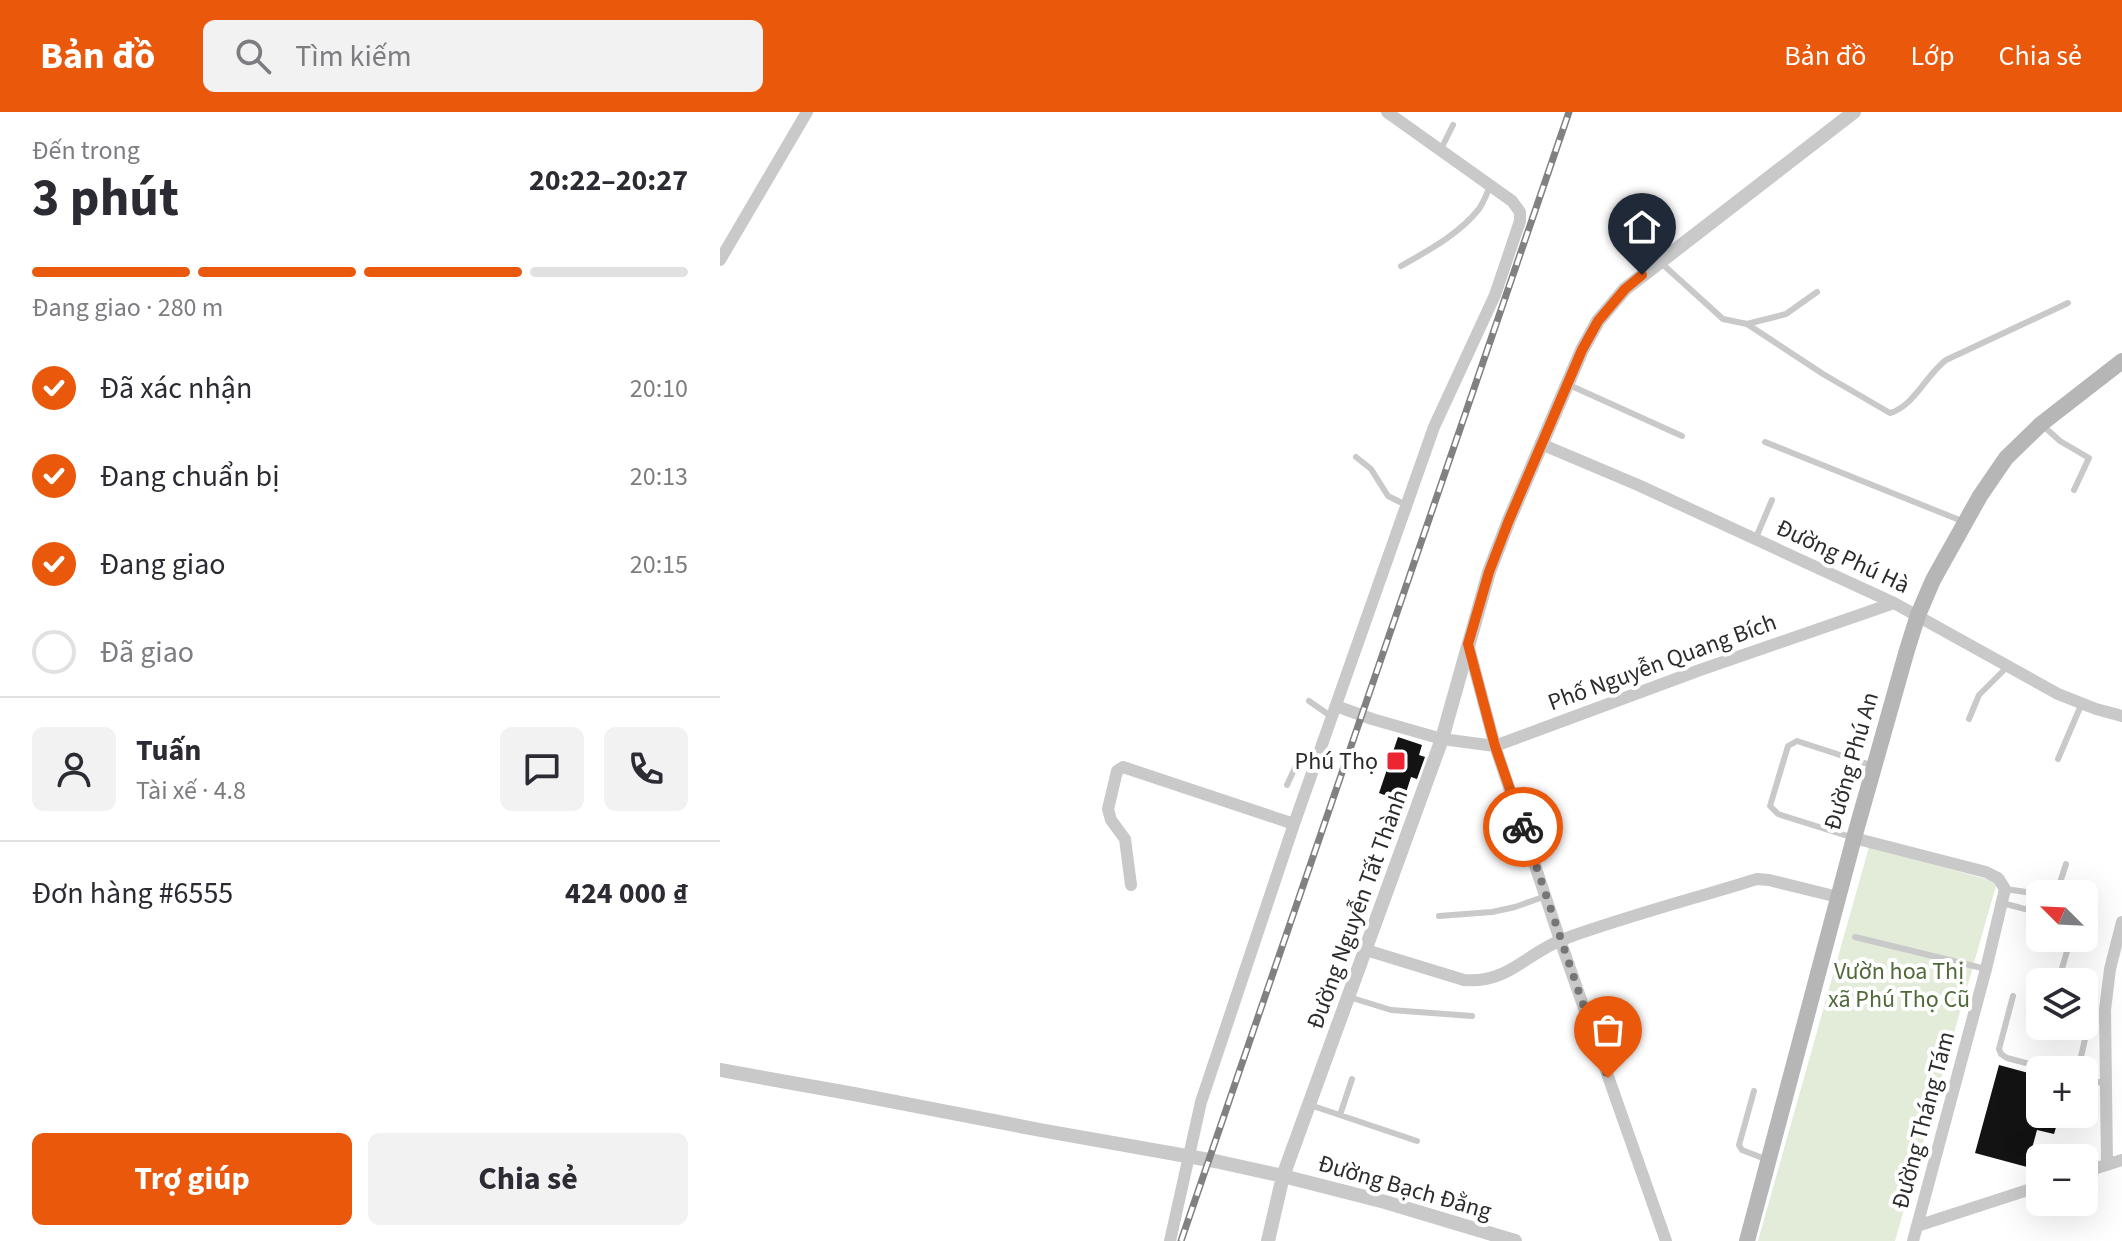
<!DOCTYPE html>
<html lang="vi">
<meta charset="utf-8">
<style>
body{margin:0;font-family:"Source Sans 3",sans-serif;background:#f2f2f3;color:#2b2b33;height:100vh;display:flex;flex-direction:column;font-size:30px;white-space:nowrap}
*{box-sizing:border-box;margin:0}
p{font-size:26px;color:#7c7c81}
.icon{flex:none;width:44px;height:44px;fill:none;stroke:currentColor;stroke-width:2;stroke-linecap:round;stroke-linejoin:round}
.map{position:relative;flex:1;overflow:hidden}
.panel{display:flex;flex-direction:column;background:#fff;width:720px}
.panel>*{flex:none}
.needle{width:52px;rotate:294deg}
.fabs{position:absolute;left:1306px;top:768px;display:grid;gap:16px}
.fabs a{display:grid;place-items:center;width:72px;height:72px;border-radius:12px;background:#fff;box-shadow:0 8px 32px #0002;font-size:40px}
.pin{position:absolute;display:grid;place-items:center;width:68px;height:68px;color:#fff;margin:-82px -34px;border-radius:50% 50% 50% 0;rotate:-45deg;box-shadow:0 0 8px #0007}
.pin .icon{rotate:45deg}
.courier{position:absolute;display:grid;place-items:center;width:80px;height:80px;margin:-40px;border:6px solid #ea580c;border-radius:50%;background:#fff;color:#222;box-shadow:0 2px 10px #0007}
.head em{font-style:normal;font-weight:700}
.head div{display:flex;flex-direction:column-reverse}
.head{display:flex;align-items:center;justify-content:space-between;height:136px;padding:0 32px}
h1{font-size:52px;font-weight:700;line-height:60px}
.bar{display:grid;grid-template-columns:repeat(4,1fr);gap:12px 8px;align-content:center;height:96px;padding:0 32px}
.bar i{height:10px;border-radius:6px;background:#e1e1e2}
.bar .on{background:#ea580c}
.bar p{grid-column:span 4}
.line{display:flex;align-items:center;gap:20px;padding:0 32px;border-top:2px solid #e1e1e2}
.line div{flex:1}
.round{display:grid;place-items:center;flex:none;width:84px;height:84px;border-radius:12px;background:#f2f2f3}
ol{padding:0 32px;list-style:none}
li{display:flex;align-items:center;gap:24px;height:88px}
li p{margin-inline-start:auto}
li .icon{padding:8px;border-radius:50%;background:#ea580c;color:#fff;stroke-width:4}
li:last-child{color:#7c7c81}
li i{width:44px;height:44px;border:4px solid #e1e1e2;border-radius:50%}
.primary-button{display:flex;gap:16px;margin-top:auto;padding:16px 32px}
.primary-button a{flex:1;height:92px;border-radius:12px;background:#ea580c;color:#fff;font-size:32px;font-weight:700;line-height:92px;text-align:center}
.primary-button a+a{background:#f2f2f3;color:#2b2b33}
header{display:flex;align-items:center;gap:48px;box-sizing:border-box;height:112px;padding:0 40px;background:#ea580c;color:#fff}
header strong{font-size:38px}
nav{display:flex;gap:44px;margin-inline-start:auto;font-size:28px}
.search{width:560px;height:72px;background:#f2f2f3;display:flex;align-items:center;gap:20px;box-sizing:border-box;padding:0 28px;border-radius:12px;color:#7c7c81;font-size:30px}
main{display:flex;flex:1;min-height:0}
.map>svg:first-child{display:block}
.green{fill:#e3ebd9}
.building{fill:#131313}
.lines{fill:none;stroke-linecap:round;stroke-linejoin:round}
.service{stroke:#c9c9c9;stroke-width:6}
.minor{stroke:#c9c9c9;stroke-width:12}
.tertiary{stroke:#c9c9c9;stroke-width:14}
.secondary{stroke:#b6b6b6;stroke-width:16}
.rail-casing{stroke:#818181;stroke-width:7}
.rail{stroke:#fff;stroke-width:4;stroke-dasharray:12;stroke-linecap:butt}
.done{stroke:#767676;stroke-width:8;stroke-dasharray:0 14.4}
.route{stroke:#ea580c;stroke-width:10}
.poi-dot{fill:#ed2533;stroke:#fff;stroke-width:3}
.labels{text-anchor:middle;stroke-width:8;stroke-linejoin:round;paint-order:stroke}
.street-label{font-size:24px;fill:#2c2c2c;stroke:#fff}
.poi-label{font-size:24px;fill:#2c2c2c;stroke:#fff;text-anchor:end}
.park-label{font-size:24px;fill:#4f6a38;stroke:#fff}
</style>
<header>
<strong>Bản đồ</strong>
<div class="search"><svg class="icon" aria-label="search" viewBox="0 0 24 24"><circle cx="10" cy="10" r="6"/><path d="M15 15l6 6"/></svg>Tìm kiếm</div>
<nav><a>Bản đồ</a><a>Lớp</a><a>Chia sẻ</a></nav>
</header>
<main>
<section class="panel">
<div class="head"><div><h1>3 phút</h1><p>Đến trong</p></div><em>20:22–20:27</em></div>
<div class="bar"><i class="on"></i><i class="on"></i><i class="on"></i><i></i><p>Đang giao · 280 m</p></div>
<ol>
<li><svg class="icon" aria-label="check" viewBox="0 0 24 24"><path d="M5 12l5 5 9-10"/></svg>Đã xác nhận<p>20:10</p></li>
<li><svg class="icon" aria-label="check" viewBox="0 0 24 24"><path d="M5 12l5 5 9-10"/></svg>Đang chuẩn bị<p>20:13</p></li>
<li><svg class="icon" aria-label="check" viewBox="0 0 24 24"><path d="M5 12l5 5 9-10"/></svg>Đang giao<p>20:15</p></li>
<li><i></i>Đã giao</li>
</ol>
<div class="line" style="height:144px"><a class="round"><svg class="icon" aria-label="person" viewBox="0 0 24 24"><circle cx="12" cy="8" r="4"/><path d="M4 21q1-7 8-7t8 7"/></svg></a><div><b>Tuấn</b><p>Tài xế · 4.8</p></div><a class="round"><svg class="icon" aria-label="chat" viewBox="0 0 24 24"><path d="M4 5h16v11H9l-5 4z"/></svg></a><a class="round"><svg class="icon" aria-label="phone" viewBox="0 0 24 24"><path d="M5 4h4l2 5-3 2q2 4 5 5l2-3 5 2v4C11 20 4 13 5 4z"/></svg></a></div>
<div class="line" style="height:104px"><div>Đơn hàng #6555</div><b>424 000 ₫</b></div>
<div class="primary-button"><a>Trợ giúp</a><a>Chia sẻ</a></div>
</section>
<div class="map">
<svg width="1402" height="1129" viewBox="0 0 1402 1129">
<rect width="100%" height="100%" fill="#fff"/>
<path class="green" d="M1149 735 1277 770 1175 1129H1038Z"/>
<path class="building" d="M678 625 702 633 699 643 705 645 697 667 691 665 683 690 659 681Z
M1279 953 1320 964V1002H1368L1364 1016 1338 1009 1334 1022 1317 1018 1307 1055 1255 1041Z"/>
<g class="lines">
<path class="service" d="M720 39 733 13
M939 149 1003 207 1027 212 1103 262 1170 301C1194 294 1206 263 1226 248L1348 191
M681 154C709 138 738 123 759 97 764 90 767 81 770 74
M1027 212 1066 202 1097 180
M847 272 962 324
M1321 312 1340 329 1369 346 1354 378
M1045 330 1242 409
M636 345 651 357 668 384 686 393
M1035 428 1052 388
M589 589 612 605
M1249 607 1259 583 1289 553
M1338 647 1362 591
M567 673 580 645 584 644 596 650
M1134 726 1058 702 1050 694 1068 634 1077 629 1154 654
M1285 777 1320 782
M1333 782 1337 780 1346 752
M1282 791 1320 801
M719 804 772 800 795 795 826 784
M1135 825 1266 857
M1340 863 1351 826
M1293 884 1279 937 1281 942 1287 946 1332 958
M629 885 671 898 752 904
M1358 958 1368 914
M1364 966 1385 972
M1034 979 1019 1033 1022 1038 1048 1048
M590 993 697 1029
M620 1003 632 967"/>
<path class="minor" d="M0 148 87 0
M821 332 918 373 1174 491 1338 582 1376 597 1402 604
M748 532 775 634 840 828 946 1129
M616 594 652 607 722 627 775 634 980 558 1174 491
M1134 726 1266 760 1278 766 1285 777 1266 857 1193 1129
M411 773 405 727 391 708 388 697 397 659 403 655 574 712
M646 838 744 868C788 872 806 841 844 827 907 804 973 787 1037 767L1049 768 1118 785
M1387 1053 1385 898 1390 857 1402 810
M1364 1060 1402 1048
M1197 1114 1320 1074
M450 1129 481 990 574 712 714 315 775 183 800 109V100L792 89 667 0"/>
<path class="tertiary" d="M0 958 134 982 320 1018 495 1049 563 1064 665 1090 795 1129
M548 1129 563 1064 722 627 769 460 789 408 862 238 878 209 905 177 1134 0"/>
<path class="secondary" d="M1027 1129 1134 726 1187 538 1198 503 1213 468 1260 384 1286 346 1321 312 1402 249"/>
<g class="rail-casing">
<path id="rail" d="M461 1129 849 0"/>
</g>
<use href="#rail" class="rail"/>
</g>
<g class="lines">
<path class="done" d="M803 715 888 966"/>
<path class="route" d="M803 715 775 634 748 532 769 460 789 408 862 238 878 209 905 177 922 163"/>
</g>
<rect class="poi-dot" x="666" y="639" width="20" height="20" rx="4"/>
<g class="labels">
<g class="street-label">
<text transform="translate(1123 444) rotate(25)" y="8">Đường Phú Hà</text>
<text transform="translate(942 550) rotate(-20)" y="8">Phố Nguyễn Quang Bích</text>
<text transform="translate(1131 649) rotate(-74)" y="8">Đường Phú An</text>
<text transform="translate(637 797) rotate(-70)" y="8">Đường Nguyễn Tất Thành</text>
<text transform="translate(1203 1008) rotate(-75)" y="8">Đường Tháng Tám</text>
<text transform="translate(685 1075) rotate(16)" y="8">Đường Bạch Đằng</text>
</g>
<g class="poi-label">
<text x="658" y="657">Phú Thọ</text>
</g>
<g class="park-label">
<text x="1179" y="867">Vườn hoa Thị<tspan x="1179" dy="28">xã Phú Thọ Cũ</tspan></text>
</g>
</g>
</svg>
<div class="fabs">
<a><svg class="needle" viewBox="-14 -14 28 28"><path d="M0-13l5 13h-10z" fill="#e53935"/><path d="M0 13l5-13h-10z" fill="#7c7c81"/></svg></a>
<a><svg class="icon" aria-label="layers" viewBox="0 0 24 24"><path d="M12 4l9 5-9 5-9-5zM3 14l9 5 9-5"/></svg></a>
<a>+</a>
<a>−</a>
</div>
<div class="pin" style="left:888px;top:966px;background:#ea580c"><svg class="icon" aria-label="bag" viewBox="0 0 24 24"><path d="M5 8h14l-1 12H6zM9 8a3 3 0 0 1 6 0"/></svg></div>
<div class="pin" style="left:922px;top:163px;background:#1f2937"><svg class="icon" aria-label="home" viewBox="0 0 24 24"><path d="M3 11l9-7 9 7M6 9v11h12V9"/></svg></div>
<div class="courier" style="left:803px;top:715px"><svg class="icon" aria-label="bike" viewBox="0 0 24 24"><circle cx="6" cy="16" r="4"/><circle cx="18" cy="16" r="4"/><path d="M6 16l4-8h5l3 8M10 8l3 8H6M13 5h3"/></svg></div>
</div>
</main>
